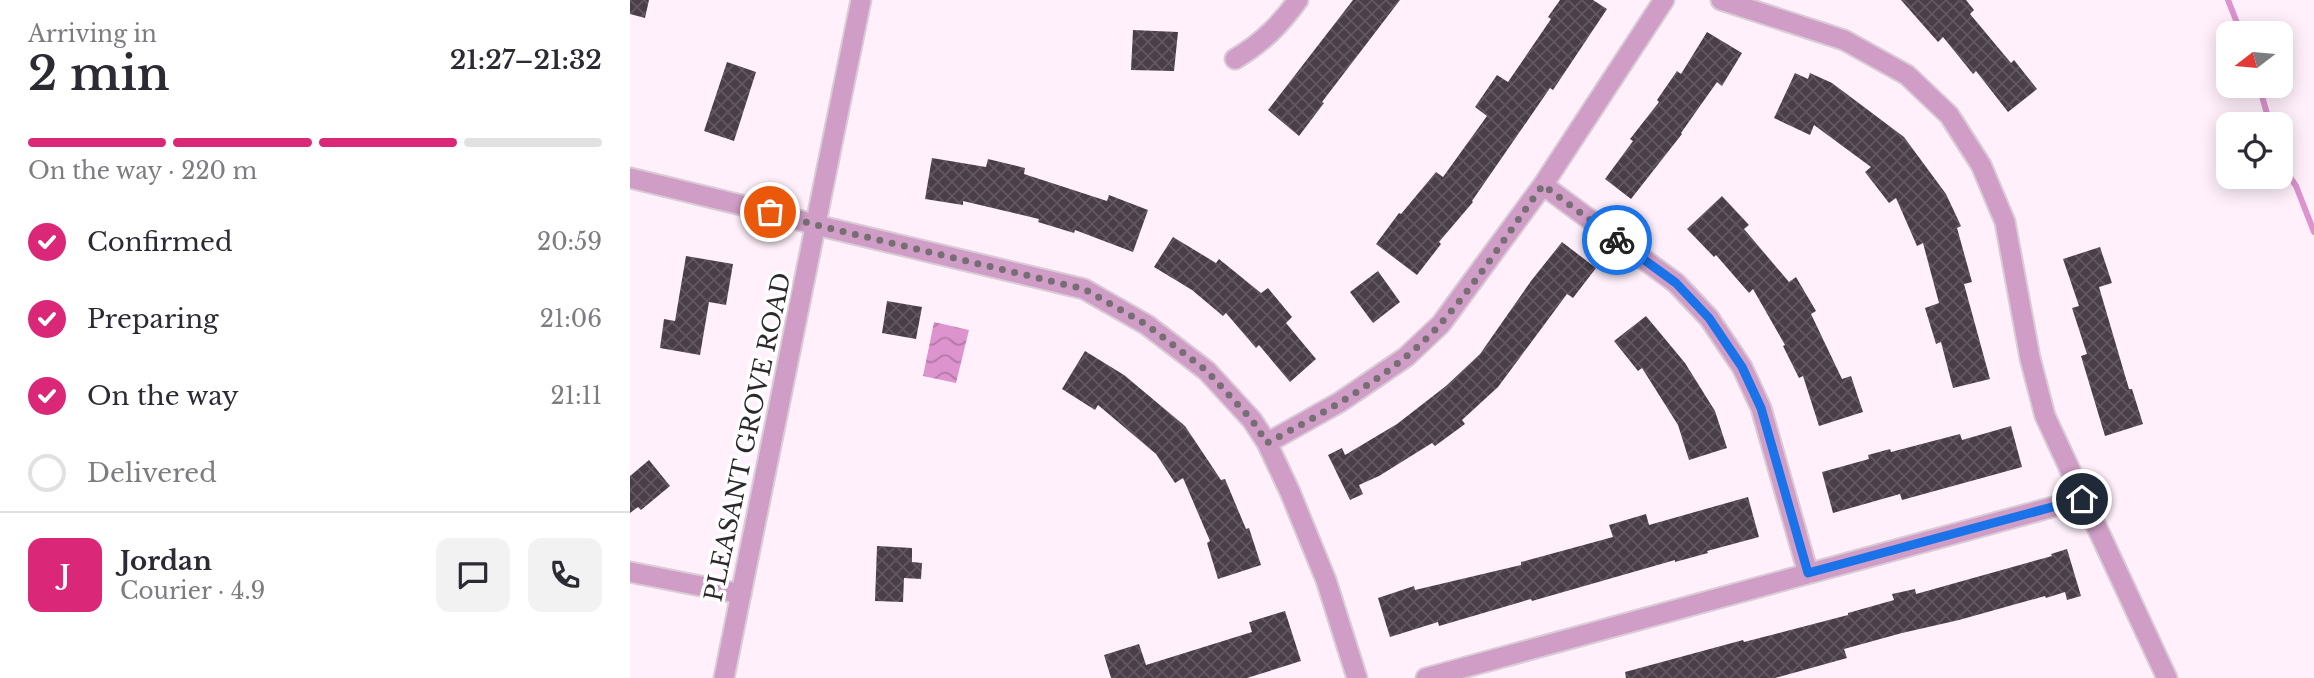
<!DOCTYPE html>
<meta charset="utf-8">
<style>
body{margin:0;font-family:"Libre Baskerville",serif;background:#f2f2f3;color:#2b2b33;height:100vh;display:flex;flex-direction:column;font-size:26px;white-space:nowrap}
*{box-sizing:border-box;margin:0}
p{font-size:23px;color:#7c7c81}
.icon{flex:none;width:38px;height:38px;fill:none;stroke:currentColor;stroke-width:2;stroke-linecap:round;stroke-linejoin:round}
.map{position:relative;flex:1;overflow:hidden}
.side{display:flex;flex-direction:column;background:#fff;width:630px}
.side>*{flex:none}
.needle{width:46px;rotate:254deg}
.tools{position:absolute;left:1586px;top:21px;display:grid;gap:14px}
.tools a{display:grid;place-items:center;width:77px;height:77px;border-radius:14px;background:#fff;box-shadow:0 4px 18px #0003;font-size:35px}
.pin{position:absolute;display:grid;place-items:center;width:60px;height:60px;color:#fff;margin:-30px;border:4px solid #fff;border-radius:50%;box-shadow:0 2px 7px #0007}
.courier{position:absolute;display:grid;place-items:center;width:70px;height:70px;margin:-35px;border:5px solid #1a73e8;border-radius:50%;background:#fff;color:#222;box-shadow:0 2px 9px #0007}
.headline em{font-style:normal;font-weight:600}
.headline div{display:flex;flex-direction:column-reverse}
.headline{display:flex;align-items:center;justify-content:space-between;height:119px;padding:0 28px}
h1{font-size:46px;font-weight:600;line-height:52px}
.bar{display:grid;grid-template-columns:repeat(4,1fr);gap:10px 7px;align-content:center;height:84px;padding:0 28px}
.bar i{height:9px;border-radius:5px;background:#e1e1e2}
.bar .on{background:#db2777}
.bar p{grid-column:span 4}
.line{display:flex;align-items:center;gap:18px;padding:0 28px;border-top:2px solid #e1e1e2}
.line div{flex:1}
.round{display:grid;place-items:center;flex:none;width:74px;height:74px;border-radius:14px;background:#f2f2f3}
ol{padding:0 28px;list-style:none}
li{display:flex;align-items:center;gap:21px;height:77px}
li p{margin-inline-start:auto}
li .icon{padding:7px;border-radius:50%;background:#db2777;color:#fff;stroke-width:4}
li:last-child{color:#7c7c81}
li i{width:38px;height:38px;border:4px solid #e1e1e2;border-radius:50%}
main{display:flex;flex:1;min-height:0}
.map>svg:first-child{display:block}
.water{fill:url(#water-waves)}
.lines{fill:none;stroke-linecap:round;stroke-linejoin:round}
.stream{stroke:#dc93ce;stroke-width:6}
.building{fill:url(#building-cross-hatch)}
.minor-casing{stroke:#d9ccd6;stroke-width:23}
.tertiary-casing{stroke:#d9ccd6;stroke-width:23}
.minor{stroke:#cf9dc5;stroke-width:19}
.tertiary{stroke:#cf9dc5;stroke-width:19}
.done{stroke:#766e74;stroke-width:7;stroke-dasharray:0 12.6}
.route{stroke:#1a73e8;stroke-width:9}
.labels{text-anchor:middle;stroke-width:7;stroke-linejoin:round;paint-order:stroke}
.street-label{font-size:24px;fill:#2d282c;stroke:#fff}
</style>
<main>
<section class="side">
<div class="headline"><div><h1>2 min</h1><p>Arriving in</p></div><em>21:27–21:32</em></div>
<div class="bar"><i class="on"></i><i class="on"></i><i class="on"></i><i></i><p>On the way · 220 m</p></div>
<ol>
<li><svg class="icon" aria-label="check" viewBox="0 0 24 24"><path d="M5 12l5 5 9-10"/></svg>Confirmed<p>20:59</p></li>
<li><svg class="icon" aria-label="check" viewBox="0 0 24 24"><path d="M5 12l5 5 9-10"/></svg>Preparing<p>21:06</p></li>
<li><svg class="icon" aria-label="check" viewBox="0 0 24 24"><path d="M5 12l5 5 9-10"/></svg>On the way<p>21:11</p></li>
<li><i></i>Delivered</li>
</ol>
<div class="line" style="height:126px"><b class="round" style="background:#db2777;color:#fff">J</b><div><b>Jordan</b><p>Courier · 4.9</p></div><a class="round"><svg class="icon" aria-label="chat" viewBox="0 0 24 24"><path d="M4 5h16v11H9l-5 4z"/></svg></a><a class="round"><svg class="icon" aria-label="phone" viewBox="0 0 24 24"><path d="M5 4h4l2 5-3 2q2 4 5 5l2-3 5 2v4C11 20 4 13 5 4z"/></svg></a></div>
</section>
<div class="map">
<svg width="1684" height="678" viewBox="0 0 1684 678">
<defs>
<pattern id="water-waves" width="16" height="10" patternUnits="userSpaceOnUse" patternTransform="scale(1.75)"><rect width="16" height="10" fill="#dc93ce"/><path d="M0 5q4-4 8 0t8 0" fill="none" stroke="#b378a7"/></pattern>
<pattern id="building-cross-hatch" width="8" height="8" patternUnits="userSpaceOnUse" patternTransform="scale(1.75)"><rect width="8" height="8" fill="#4a3f48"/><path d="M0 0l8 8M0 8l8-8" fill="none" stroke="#625860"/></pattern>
</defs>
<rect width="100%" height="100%" fill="#fff0fb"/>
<path class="water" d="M304 322 339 330 326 383 293 376Z"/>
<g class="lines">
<path class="stream" d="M1598 0 1611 33
M1629 86 1640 124
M1650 148 1658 174 1666 186 1684 232"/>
</g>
<path class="building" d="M0 0H19L15 18 0 14Z
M723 0H770L692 102 694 103 669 136 638 110Z
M930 0H963L977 9 923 90 920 88 842 201 843 202 809 242 811 244 787 275 746 244 769 213 771 214 806 172 813 177 857 116 845 107 867 75 878 82 921 19 918 17Z
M1271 0H1336L1344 10 1340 14 1381 63 1384 60 1407 89 1378 112 1346 71 1343 74 1313 37 1308 42Z
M503 30 548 32 544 71 501 70Z
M1077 32 1112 53 1092 86 1087 82 1051 133 1052 134 1001 199 975 179 1003 141 1000 139 1029 102 1027 100 1047 71 1051 74Z
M97 62 126 72 104 141 74 131Z
M1165 73 1178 79 1180 73 1202 83 1274 137 1316 194 1331 226 1327 228 1342 282 1334 284 1360 379 1323 388 1311 342 1306 344 1295 308 1309 303 1293 243 1287 246 1266 198 1259 203 1235 172 1241 167 1184 125 1180 135 1144 118Z
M302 158 356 167 358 159 395 168 394 174 477 201 479 195 518 210 503 252 445 230 444 233 408 222 409 219 333 201V205L295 199Z
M1092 196 1119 225 1114 229 1159 282 1166 277 1186 311 1181 314 1212 379 1221 376 1233 412 1189 426 1173 376 1169 378 1153 346 1155 345 1123 289 1119 293 1086 255 1084 257 1057 229Z
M543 237 586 263 589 259 631 293 638 288 662 317 656 323 686 359 660 382 629 345 626 348 596 313 593 316 562 290 524 267Z
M932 242 966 268 943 298 937 294 868 387 832 420 835 424 805 446 802 443 749 476 729 485 733 494 720 500 698 455 712 448 715 455 767 424 816 386 850 354 901 281Z
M1470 247 1482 283 1469 287 1499 389H1502L1513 424 1475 436 1451 356 1457 354 1442 308 1449 306 1433 259Z
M56 256 103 264 96 305 79 302 70 355 30 348 34 319 45 321Z
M748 271 770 302 743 323 720 292Z
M257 301 292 307 286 339 252 333Z
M1016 316 1055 363 1085 411 1097 448 1059 460 1048 425 1012 368 1008 371 984 341Z
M455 351 494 375 555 426 591 480 595 479 616 529 619 528 631 565 588 579 577 543 580 541 553 478 545 483 526 454 468 405 465 410 432 389Z
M1381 426 1392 467 1272 500 1270 494 1203 513 1192 472 1239 459 1238 455 1260 449 1261 452 1330 434 1332 440Z
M19 460 40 486 11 510 8 507 0 513V476Z
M1118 497 1129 537 1077 551 1078 553 1045 562V560L902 601 901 599 809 626 808 622 760 637 748 598 784 586 785 590 891 565V562L983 537 979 525 1016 514 1019 525Z
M247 546 282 548V562L292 563 291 579 274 578 273 602 245 601Z
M1437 549 1451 596 1437 600 1435 592 1416 598 1415 596 1329 620 1272 633 1214 649 1217 658 1145 678H996L995 672 1113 640 1114 642 1218 615V613L1264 600 1262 594 1285 589 1286 594 1422 556 1421 554Z
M655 611 671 661 617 678H481L474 655 509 644 516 665 622 632 619 622Z"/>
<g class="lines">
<g class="minor-casing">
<path id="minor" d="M1091 0 1214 40 1277 75 1319 115 1351 165 1375 222 1400 358 1415 416 1537 678
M605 59C632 43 650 25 668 0
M0 178 140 212 186 225 454 289 517 325 577 371 622 420 637 443 660 492 696 580 727 678
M913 185 1046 283 1079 318 1112 367 1131 408 1178 573
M637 443 710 402 776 357 811 324 913 185 1034 0
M0 572 111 594
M796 678 1452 499"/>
</g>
<g class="tertiary-casing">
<path id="tertiary" d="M94 678 231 0"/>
</g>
<use href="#minor" class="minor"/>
<use href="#tertiary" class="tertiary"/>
</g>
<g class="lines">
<path class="done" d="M140 212 186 225 454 289 517 325 577 371 622 420 637 443C695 412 768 373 812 322 849 280 879 231 913 185L987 240"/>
<path class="route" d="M987 240 1046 283 1079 318 1112 367 1131 408 1178 573 1452 499"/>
</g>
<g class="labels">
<g class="street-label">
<text transform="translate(118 437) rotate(-78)" y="8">PLEASANT GROVE ROAD</text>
</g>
</g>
</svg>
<div class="tools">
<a><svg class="needle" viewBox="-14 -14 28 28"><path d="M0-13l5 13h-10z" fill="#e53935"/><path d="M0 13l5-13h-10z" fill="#7c7c81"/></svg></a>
<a><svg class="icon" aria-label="locate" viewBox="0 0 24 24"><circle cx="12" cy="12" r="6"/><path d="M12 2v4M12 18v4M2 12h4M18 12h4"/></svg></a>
</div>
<div class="pin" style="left:140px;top:212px;background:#ea580c"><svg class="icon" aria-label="bag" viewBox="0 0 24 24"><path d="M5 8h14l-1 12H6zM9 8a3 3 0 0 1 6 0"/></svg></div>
<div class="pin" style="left:1452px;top:499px;background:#1f2937"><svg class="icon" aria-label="home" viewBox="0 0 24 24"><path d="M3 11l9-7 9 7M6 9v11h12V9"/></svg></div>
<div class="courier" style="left:987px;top:240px"><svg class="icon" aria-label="bike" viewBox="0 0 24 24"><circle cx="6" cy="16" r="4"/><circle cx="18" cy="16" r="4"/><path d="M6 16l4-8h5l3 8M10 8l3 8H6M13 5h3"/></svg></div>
</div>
</main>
